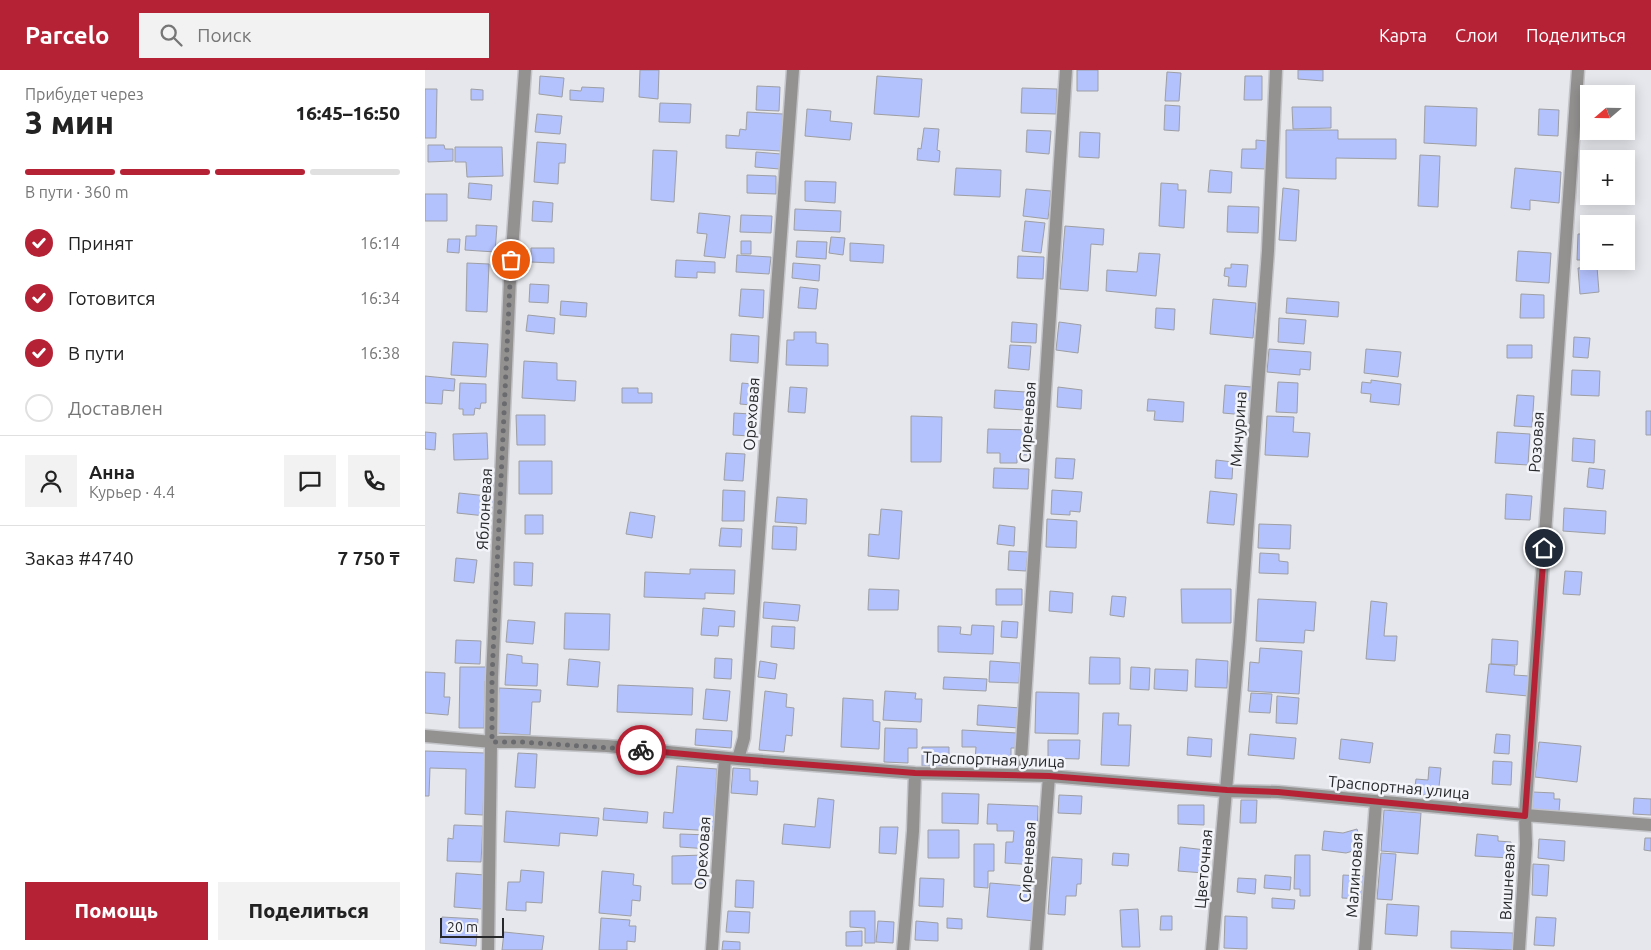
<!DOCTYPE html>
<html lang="ru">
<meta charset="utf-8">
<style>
body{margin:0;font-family:Ubuntu,sans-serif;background:#f2f2f2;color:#222;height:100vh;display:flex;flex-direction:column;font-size:19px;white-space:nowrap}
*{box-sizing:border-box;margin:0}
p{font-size:16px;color:#767676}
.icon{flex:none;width:28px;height:28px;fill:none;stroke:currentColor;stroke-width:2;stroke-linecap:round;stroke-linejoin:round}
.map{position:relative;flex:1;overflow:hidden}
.sheet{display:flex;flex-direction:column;background:#fff;width:425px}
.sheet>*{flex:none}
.needle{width:32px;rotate:250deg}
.buttons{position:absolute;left:1155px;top:15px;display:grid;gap:10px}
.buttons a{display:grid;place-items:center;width:55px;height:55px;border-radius:0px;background:#fff;box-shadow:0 2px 12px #0003;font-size:25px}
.scale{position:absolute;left:15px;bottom:12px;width:64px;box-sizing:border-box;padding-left:5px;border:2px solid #27282a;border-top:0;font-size:14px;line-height:18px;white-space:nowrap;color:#27282a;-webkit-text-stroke:4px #f2f4fa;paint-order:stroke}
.pin{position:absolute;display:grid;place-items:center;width:42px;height:42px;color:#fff;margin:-21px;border:2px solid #fff;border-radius:50%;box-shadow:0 1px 5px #0007}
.courier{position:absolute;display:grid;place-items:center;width:50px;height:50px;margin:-25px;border:4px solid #b52236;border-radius:50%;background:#fff;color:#222;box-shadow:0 1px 6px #0007}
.head em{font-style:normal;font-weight:800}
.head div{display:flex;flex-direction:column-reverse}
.head{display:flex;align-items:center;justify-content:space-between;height:85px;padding:0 25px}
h1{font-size:32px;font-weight:800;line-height:38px}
.bar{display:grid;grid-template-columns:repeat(4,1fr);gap:8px 5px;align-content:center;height:60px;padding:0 25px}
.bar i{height:6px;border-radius:4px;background:#e0e0e0}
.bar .selected{background:#b52236}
.bar p{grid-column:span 4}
.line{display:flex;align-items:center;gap:12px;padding:0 25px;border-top:1px solid #e0e0e0}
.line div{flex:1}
.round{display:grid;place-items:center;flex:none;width:52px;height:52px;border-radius:0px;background:#f2f2f2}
ol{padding:0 25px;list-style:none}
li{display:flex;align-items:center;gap:15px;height:55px}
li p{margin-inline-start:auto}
li .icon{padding:5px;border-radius:50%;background:#b52236;color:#fff;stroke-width:4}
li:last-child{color:#767676}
li i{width:28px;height:28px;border:2px solid #e0e0e0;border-radius:50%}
.primary-button{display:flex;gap:10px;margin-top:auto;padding:10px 25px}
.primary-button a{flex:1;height:58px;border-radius:0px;background:#b52236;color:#fff;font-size:20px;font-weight:800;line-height:58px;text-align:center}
.primary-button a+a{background:#f2f2f2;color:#222}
header{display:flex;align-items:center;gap:30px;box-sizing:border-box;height:70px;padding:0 25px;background:#b52236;color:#fff}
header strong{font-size:24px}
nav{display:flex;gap:28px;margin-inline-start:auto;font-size:18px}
.search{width:350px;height:45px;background:#f2f2f2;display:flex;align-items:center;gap:12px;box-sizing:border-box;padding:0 18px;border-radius:0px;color:#767676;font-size:19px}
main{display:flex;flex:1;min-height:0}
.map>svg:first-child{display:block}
.building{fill:#b3c1fc;stroke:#9e9fa4}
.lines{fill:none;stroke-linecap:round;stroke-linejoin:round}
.minor-casing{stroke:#c3c5c9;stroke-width:15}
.minor{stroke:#949191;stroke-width:12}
.done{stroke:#6a6b6e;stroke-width:5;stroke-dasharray:0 9}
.route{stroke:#b52236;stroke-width:6}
.labels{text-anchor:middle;stroke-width:5;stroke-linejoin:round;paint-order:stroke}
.street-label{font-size:16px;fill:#27282a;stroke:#f2f4fa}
</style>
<header>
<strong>Parcelo</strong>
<div class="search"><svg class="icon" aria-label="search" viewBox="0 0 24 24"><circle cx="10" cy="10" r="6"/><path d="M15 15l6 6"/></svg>Поиск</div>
<nav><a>Карта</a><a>Слои</a><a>Поделиться</a></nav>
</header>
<main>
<section class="sheet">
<div class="head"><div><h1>3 мин</h1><p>Прибудет через</p></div><em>16:45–16:50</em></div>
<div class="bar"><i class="selected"></i><i class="selected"></i><i class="selected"></i><i></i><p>В пути · 360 m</p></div>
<ol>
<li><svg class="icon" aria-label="check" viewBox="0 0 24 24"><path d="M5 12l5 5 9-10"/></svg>Принят<p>16:14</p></li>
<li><svg class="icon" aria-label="check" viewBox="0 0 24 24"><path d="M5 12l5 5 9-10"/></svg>Готовится<p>16:34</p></li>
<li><svg class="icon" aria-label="check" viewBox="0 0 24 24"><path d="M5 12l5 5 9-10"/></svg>В пути<p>16:38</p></li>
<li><i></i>Доставлен</li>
</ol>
<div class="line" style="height:90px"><a class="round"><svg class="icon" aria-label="person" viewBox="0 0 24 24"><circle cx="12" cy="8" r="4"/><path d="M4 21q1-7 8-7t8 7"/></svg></a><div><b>Анна</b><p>Курьер · 4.4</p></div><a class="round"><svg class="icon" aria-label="chat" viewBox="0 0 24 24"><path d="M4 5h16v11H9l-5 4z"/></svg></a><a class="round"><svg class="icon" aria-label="phone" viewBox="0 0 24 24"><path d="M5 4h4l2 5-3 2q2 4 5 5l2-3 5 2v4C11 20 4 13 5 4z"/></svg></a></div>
<div class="line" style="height:65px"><div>Заказ #4740</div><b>7 750 ₸</b></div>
<div class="primary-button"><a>Помощь</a><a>Поделиться</a></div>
</section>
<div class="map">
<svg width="1226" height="880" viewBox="0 0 1226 880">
<rect width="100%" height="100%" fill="#e5e7ec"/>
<path class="building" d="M215 0H234L233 29 214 27Z
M652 0H673V21H652Z
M873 0H898V11L873 9Z
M742 2 756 3 754 31H740Z
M115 6 139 8 137 27 114 24Z
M452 6 497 9 494 47 449 44Z
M820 6H837V30H819Z
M332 16 355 17 354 41 331 40Z
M157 17 179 18 178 32 145 30V20L156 21Z
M597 18 632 19 631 44 596 43Z
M0 19H12L11 68H0Z
M46 19 58 20V30H46Z
M235 33 266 34 265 53 234 52Z
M740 35 755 36 754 61 739 60Z
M1157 35H1164V59H1157Z
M1000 36 1052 38 1051 76 999 73Z
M867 37H906V58L868 59Z
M382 39 406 41 405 51 427 53 425 70 380 66Z
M1114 39 1134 40 1133 66 1113 65Z
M322 42 358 44 356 81 301 78V65L314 66 315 59 321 60Z
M112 44 137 46 135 64 110 62Z
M499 58 514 59 512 80 515 81 514 92 492 90 493 78 496 79Z
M602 60 626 61 624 84 601 82Z
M861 60H913V69H971V89L911 88V109L861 108Z
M655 62 675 63 674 88 654 87Z
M831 70 842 71 841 99 816 98 817 79H831Z
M112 72 141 74 140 93H134L133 114 109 112Z
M3 75H19L20 79H28V91L3 92Z
M30 77H77L78 106 42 107 41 92H30Z
M228 80 252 81 249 132 226 130Z
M331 82 356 84 355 99 330 97Z
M995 85 1015 86 1013 137 993 136Z
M531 98 576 100 575 127 529 125Z
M1090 98 1136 102 1134 133 1105 130V140L1086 138Z
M785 100 807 102 806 123 783 122Z
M322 105 351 106V124L322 123Z
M380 111 411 112 410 133 380 131Z
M44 113 67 115 66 130 43 128Z
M736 113 753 114V120H761L759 158 734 156Z
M858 118 874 120 871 171 854 170Z
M601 119 626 121 623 149 598 146Z
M0 124H22V151H0Z
M108 131 128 133 127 152 107 151Z
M803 136 834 137 833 163 802 162Z
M370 139 416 141 415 162 369 160Z
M274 143 305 146 300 188 279 186 282 164 272 163Z
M316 145 347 146 346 163 315 162Z
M600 151 620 153 616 183 597 181Z
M51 155 72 156 70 182 40 180 41 166H51Z
M640 156 679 159 678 175 666 174 663 221 635 219Z
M1153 164H1164V190H1152Z
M406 167 420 168 418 185 404 183Z
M23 169H35L34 183 22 182Z
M316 171H326V184H316Z
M372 171 402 172 401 189 371 187Z
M425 173 459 175 458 193 425 191Z
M106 178H129V193L106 192Z
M1093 181 1126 183 1124 213 1091 211Z
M714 183 735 184 731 226 681 221 682 200 712 202Z
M312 185 346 187 344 204 311 202Z
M593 186 619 187 618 209 592 208Z
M251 190 290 192V203L272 202V208L250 207Z
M42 193 64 194 62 242 41 241Z
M368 193 395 195 394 211 367 208Z
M806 194 823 195 821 217 803 216 804 207 799 206 800 198H806Z
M1172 197 1174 222 1155 224 1153 198Z
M105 214 124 215 123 233 104 232Z
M375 217 393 219 391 239 373 238Z
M316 219 339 220 338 248 314 246Z
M1096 224 1119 225V248H1095Z
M862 228 914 232 913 247 861 243Z
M788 229 831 233 828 268 785 264Z
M136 231 162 233 161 247 135 245Z
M731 238 750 239 749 260 730 258Z
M103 245 130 248 129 264 101 261Z
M854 248 881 250 879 274 853 272Z
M587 252 612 254 611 273 586 272Z
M634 252 656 255 653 283 631 280Z
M369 262H391V273L403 274V296L361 295 362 270H369Z
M306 264 334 266 333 293 305 291Z
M1149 267 1165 268 1163 288 1148 287Z
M28 272 63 274 61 307 26 305Z
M585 275 606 276 604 300 583 298Z
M1082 275H1107V288H1082Z
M844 279 886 282 885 300 875 299V305L842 302Z
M941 279 976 282 973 307 939 303Z
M99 291 132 293V310L151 311 150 331 97 328Z
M1147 300 1175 301 1174 326 1146 325Z
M0 306 30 309 29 321 18 320 17 334 0 333Z
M946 310 976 314 974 335 945 332 946 324 936 323 937 312 946 313Z
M853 312 873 313 872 343 851 342Z
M35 313 61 314V333H56L55 339 50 338 49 345H38V339H34Z
M317 313 327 314 326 335 315 334Z
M800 315 827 317 826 331H821L820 345 798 343Z
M365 317 382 318 380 343 363 342Z
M633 317 657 320 656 339 632 337Z
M197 318H213V323H227V333H197Z
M570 320 601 322 599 340 569 338Z
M1092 325 1109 326 1107 357 1089 356Z
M723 329 759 332 758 352 729 350 730 341H722Z
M1221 341H1226V365H1221Z
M309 343 326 344 325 366 308 365Z
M91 345H120V375H92Z
M486 346 517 347 516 392H486Z
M842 346 869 347 868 362 885 363 883 387 840 385Z
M563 359 607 360 606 385H592V393H575V383H562Z
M0 362 11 363 10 380 0 379Z
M1072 362 1105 364 1103 395 1070 393Z
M62 363 63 389 29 390 28 364Z
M1148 368 1170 370 1169 393 1147 391Z
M301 383 320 384 318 411 299 410Z
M631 388 650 389 648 409 630 408Z
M791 390 808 392 807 409 790 408Z
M94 391H127V424H94Z
M569 398 604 399 603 419 568 418Z
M1164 398 1180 400 1178 419 1162 417Z
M298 420 320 421 319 451H297Z
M627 420 657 422 655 442 645 441V445L626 444Z
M785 421 812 424 809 455 782 453Z
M34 423 72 427 70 447 32 443Z
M1081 424 1107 426 1105 450 1080 449Z
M352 427 382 429 381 454 350 452Z
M1139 438 1181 441 1180 464 1138 461Z
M456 439 477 441 474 489 443 486 444 464 454 465Z
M205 442 230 446 227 468 201 464Z
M100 445H118V464H100Z
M622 449 652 451 651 478 621 477Z
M834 454 866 455 865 479 833 478Z
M574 455 590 457 589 476 572 474Z
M348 456 372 457 371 480 347 479Z
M296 458 317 459 316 477 294 476Z
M584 481 603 482 601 501 583 500Z
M835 483 854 484V491L863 492V504L834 503Z
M31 488 52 490 49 513 29 511Z
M89 492 108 493 107 516 89 515Z
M265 499 310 500 309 524 280 523V529L219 527 220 502 265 504Z
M1140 501 1157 502 1155 525 1138 524Z
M444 519 474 520 473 540H443Z
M571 519H597V535H571Z
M756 519H806V553H757Z
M625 521 648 523 647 543 624 541Z
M687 526 701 527 699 547 685 545Z
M833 529 891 532 889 561 880 560 879 573 831 571Z
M946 531 962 533 959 566H972L970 591 941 589Z
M339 532 375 535 373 551 338 548Z
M278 538 310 541 309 557 294 556 293 566 276 565Z
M140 543 185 544 184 580 139 579Z
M83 550 110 552 108 574 81 572Z
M577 551 593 552 592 568 576 567Z
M547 555 569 556 568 584 513 582V556L536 557 535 564 546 565Z
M347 556 370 557 369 579 346 577Z
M1067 569 1093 571 1092 595 1066 594Z
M31 570 56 571 55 594 30 593Z
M835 578 877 581 874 624 823 621 825 592 834 593Z
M82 584 97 586V593L113 594 112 616 80 615Z
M665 587 695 588V614H664Z
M290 588 307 589 306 609 289 608Z
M144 589 175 592 173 617 142 615Z
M771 589 803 591 802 618 770 617Z
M335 591 352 594 350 609 333 607Z
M565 591 595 593 594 613 564 612Z
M1064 594 1090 596 1089 605 1104 606 1103 626 1061 622Z
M35 597H65L64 611H60L59 658H34Z
M706 597 725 598 724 620 705 619Z
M730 599 763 600 762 621 729 619Z
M0 602 20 603 19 627H25L23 645 0 643Z
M519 607 562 609 561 621 518 619Z
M193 615 268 618 267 645 192 642Z
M74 618 116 620 115 632H107L105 665 71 663Z
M281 619 305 621 302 651 278 649Z
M340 621 362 624 361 637 369 638 367 666 361 665 359 682 334 680Z
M460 621 491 623 490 629H497L496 652 458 650Z
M611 622 654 623 653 664 610 663Z
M826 623 847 624 845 643 824 642Z
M852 626 874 628 872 654 851 653Z
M418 628 448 630V651L455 652 454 679 416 677Z
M553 635 596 638 594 658 552 655Z
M678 643H694L693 655H706L704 696 676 695Z
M460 658 492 659V678H483V693L459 692Z
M271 659 307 661 306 678 270 675Z
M537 660 592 663 591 678H586V691L550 690 551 677H537Z
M825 664 871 668 869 689 823 685Z
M1071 664 1085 665 1084 684 1069 683Z
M763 667 787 669 786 687 762 685Z
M916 669 948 673 945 693 914 689Z
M623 670H655L654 689 623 688Z
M1114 672 1156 676 1152 712 1110 707Z
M497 677H524V696H497Z
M0 681 60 683 58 745 40 744 41 699 5 698 4 726H0Z
M93 683 112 684 110 718 90 717Z
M1068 691 1087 692 1086 715 1067 714Z
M252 696 292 699 288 761 238 758 239 742 248 743Z
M1004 697 1016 698 1013 726 989 724 991 709 1003 710Z
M308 698 325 699V711H333L332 725 306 723Z
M1108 722 1129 723V729H1135L1134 742 1107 740Z
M517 723 554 724 553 754 517 753Z
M634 725 657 726 656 744 633 743Z
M393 728 409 730 405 778 357 774 359 754 390 757Z
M1209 728 1226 729V745L1208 744Z
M816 730H832L831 753H815Z
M563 734 613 736 611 795 580 793 581 772H588L589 761H572V754H562Z
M753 735H779V755L753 754Z
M179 738 223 742 222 753 178 750Z
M959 740 996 743 993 784 956 781Z
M81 741 174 748 172 766 135 763 134 776 79 772Z
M29 755 58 756 56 792 22 791 23 768 28 769Z
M455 757H473L471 784 454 783Z
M932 759 938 778 921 783 897 780 899 761 918 763Z
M503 760H534V788H503Z
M255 764 285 765 284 779 255 777Z
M1052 764 1073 766V771L1086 772 1085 788 1050 786Z
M1220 768H1226V781L1219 780Z
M1114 769 1140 771 1139 791 1113 788Z
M549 774H569V801H563V818L549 817Z
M755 777 781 780 779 803 753 801Z
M688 783 704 784 703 796 687 795Z
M956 783 971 784 967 830 952 829Z
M280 785V814H247V786Z
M870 785H885V826H875V819H869Z
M627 787 657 789 656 814H652L651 826H641L640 845 623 844Z
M1108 794 1124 795 1122 826 1107 825Z
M96 800 119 802 117 833 101 832V841L81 840 83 812H95Z
M177 801 209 804 208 815 216 816 215 831 207 830 206 846 174 843Z
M31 803 60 805 57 839 29 837Z
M840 805 866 807 865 820 839 818Z
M918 805 939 806 937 829 917 828Z
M495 808 519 809 518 837 494 836Z
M813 808 831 809 830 824 812 822Z
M311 810 329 811 328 838 310 837Z
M565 813 614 817 611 851 562 847Z
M847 828 870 830 869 839 847 838Z
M962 834 994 836 992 866 960 864Z
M713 839 715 877H697L695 840Z
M303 841 325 842 324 863 301 862Z
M425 841H450V873H440V858L425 857Z
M736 846H747V860H735Z
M800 846 822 847V879L799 878Z
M17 847 53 849 51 876 15 873Z
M1111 847 1131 848 1129 876 1109 875Z
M176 848 205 850 204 856H211L210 872 202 871V880H174Z
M522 848 537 849V859L522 858Z
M453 851 469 852 468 873 451 872Z
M491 851 513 853V871L490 870Z
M437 861V876H421V862Z
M1026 861 1088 863V880L1026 878Z
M79 862 119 866 117 880H77Z
M298 871 315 872V880H297Z"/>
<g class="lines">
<g class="minor-casing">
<path id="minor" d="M0 666 67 672H97L182 676 313 689 490 703 624 706 801 721 853 722 1100 745 1226 755
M313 689 319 668 368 0
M595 705 641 0
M63 880 67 607 85 209 100 0
M287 880 300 688
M478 880 488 761 490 703
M611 880 624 706
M787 880 814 572 843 181 851 0
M940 880 951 732
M1094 880 1101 774 1100 745 1153 0"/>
</g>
<use href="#minor" class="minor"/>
</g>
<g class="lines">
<path class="done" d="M86 190 67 607V672H96L216 680"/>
<path class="route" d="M216 680 313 689 490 703 624 706 802 720 853 722 1100 746 1119 478"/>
</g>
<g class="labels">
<g class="street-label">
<text transform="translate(326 344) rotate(-86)" y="6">Ореховая</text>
<text transform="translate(602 352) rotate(-86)" y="6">Сиреневая</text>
<text transform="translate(813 359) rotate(-86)" y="6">Мичурина</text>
<text transform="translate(1111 372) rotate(-86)" y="6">Розовая</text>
<text transform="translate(59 439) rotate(-87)" y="6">Яблоневая</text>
<text transform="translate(569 689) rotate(2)" y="6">Траспортная улица</text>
<text transform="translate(974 717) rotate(5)" y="6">Траспортная улица</text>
<text transform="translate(277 783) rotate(-86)" y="6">Ореховая</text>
<text transform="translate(602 792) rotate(-86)" y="6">Сиреневая</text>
<text transform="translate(778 799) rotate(-85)" y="6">Цветочная</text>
<text transform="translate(929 805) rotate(-86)" y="6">Малиновая</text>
<text transform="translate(1082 812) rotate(-87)" y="6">Вишневая</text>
</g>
</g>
</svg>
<div class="buttons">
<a><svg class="needle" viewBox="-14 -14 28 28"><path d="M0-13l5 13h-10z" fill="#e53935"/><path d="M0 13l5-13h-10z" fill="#767676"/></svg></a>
<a>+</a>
<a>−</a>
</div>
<div class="scale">20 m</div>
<div class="pin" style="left:86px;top:190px;background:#ea580c"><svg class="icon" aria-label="bag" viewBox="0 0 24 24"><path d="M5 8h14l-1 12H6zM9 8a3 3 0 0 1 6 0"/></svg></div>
<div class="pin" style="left:1119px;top:478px;background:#1f2937"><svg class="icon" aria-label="home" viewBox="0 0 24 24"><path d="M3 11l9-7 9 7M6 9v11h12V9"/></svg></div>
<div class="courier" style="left:216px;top:680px"><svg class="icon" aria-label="bike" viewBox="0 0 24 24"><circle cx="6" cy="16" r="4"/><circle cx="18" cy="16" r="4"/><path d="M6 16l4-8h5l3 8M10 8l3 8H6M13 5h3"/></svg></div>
</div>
</main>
